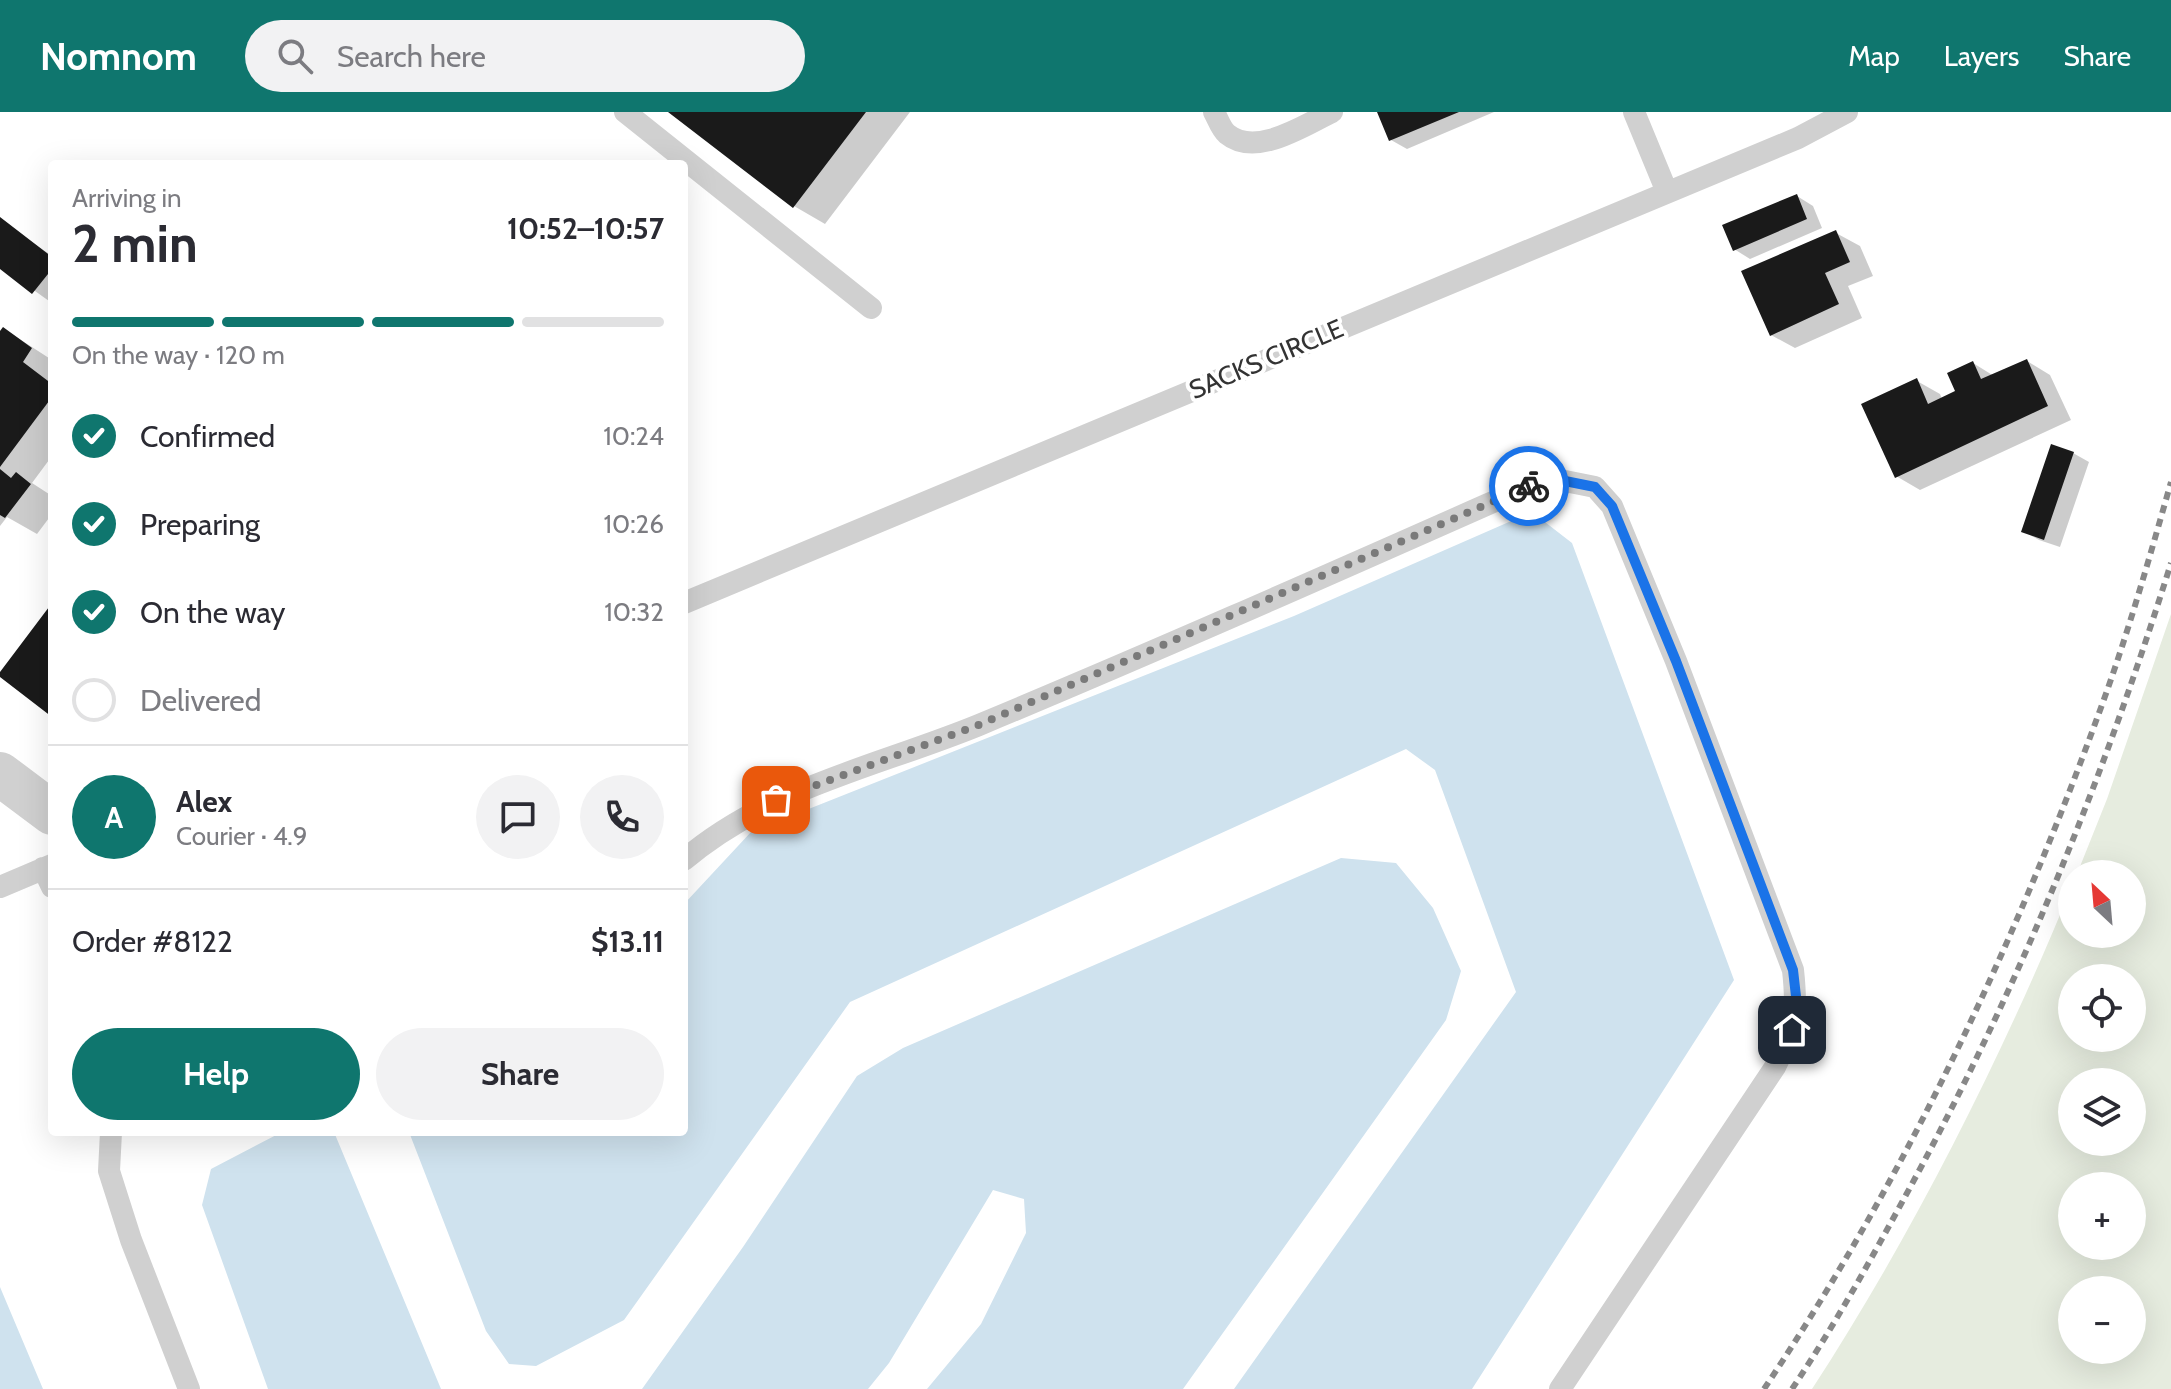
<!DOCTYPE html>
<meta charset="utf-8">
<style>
body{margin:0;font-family:Cabin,sans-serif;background:#f2f2f3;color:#2b2b33;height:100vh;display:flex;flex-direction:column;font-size:30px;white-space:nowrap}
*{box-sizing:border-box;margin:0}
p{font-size:26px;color:#7c7c81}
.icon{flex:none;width:44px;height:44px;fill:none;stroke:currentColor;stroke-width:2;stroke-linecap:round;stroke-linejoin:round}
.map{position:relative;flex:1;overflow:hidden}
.side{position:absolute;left:48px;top:48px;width:640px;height:976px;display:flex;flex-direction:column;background:#fff;border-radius:8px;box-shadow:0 8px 32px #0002}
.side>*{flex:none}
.needle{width:52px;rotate:334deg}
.buttons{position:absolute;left:2058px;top:748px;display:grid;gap:16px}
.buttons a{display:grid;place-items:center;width:88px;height:88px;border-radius:50%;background:#fff;box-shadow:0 8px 32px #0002;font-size:40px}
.pin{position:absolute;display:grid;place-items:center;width:68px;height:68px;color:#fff;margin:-34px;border-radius:16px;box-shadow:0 4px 12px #0006}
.courier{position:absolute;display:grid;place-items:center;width:80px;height:80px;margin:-40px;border:6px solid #1a73e8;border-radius:50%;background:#fff;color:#222;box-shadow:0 2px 10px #0007}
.headline em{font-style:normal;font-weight:700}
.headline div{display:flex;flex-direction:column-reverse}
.headline{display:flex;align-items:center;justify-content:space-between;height:136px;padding:0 24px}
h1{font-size:52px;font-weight:700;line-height:60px}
.bar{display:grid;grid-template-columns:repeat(4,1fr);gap:12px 8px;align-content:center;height:96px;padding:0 24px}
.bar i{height:10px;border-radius:6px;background:#e1e1e2}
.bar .selected{background:#0f766e}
.bar p{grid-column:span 4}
.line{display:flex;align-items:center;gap:20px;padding:0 24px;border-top:2px solid #e1e1e2}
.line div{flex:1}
.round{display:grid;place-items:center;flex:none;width:84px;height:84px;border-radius:42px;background:#f2f2f3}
ol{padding:0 24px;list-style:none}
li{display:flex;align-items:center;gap:24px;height:88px}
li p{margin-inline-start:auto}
li .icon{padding:8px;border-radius:50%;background:#0f766e;color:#fff;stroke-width:4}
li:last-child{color:#7c7c81}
li i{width:44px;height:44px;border:4px solid #e1e1e2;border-radius:50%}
.cta{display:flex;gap:16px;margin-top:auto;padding:16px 24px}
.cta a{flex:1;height:92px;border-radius:48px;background:#0f766e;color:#fff;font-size:32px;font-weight:700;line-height:92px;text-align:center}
.cta a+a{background:#f2f2f3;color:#2b2b33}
header{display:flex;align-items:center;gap:48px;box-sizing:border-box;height:112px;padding:0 40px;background:#0f766e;color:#fff}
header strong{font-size:38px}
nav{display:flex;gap:44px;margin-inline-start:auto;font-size:28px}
.search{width:560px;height:72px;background:#f2f2f3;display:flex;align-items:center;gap:20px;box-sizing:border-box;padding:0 28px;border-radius:44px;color:#7c7c81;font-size:30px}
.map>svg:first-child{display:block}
.green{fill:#e6ecdf;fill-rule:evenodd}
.water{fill:#cfe2ee}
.shadow{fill:#0003}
.building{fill:#1a1a1a}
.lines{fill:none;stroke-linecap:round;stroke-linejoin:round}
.service{stroke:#d0d0d0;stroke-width:22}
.minor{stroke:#d0d0d0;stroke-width:44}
.rail{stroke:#888;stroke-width:6;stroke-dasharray:8 6;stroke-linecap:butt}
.done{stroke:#7a7a7a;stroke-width:8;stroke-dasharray:0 14.4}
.route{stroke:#1a73e8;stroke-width:10}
.labels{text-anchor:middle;stroke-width:8;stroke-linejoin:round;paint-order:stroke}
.street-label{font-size:26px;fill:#333;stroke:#fff}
</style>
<header>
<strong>Nomnom</strong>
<div class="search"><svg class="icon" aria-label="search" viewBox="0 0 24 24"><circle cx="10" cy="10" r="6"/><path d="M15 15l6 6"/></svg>Search here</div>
<nav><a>Map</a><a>Layers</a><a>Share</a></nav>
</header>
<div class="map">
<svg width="2171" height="1277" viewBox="0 0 2171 1277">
<rect width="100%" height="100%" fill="#fff"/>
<path class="green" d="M2171 502V1277H1812C1913 1122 2002 945 2072 774V822H2132V762H2077L2107 687ZM2072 866H2132V926H2072ZM2072 970H2132V1030H2072ZM2072 1074H2132V1134H2072ZM2072 1178H2132V1238H2072Z"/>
<path class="water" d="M1532 400 1572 431 1734 868 1472 1277H1234L1516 880 1435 658 1406 637 850 890 624 1208 536 1254 509 1252 486 1219 409 1020H684V792L751 720 1294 504Z
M1341 746 1396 751 1433 796 1461 859 1446 908 1183 1277H927L981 1212 1026 1121 1024 1087 993 1078 889 1251 868 1277H642L743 1135 857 964 903 936Z
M282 1020H334L441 1277H268L202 1093 211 1057Z
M0 1175 43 1277H0Z"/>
<path class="shadow" d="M672 0H910L825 112 794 94Z
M1383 0H1494L1407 37 1391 28Z
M1797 84 1813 94 1822 116 1750 147 1734 137Z
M0 108 52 144V185L49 189 0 154Z
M1836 121 1860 134 1873 164 1848 174 1862 206 1795 236 1771 223Z
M4 217 52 248V344L32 371 52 384V402L37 422 7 405 0 414V222Z
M2027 249 2050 263 2071 308 1920 378 1896 364 1917 269 1940 282 1942 287 1958 280 1973 251 1994 264Z
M2073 341 2089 350 2060 435 2039 428 2023 419Z"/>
<path class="building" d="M668 0H866L793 96Z
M1377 0H1459L1389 29Z
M1797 82 1807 107 1733 139 1722 113Z
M0 105 52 145V157L32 182 0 157Z
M1836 118 1850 150 1825 161 1839 192 1770 224 1741 159Z
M3 215 32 236 23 250 52 272V285L0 355V219Z
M2027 247 2048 294 1895 366 1861 292 1917 266 1928 292 1955 279 1947 261 1973 249 1981 267Z
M2051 332 2074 340 2044 428 2021 420Z
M0 357 11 366 16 360 31 372 5 406 0 403Z
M52 491V605L0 565V560Z"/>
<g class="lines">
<path class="service" d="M625 0 871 196
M1214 0C1218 7 1221 17 1227 22 1256 46 1304 13 1332 0
M1634 0 1667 80
M684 491 1798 26 1847 0
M684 748C768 676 879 654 979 613 1164 536 1346 455 1529 374L1565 369 1595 375 1612 394 1676 549 1793 858C1798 904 1795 913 1775 955L1560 1277
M43 756 52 775
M0 775 52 753
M111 1020 109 1059 131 1128 189 1277"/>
<path class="minor" d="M0 662 52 701"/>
<path class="rail" d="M1764 1277C1906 1065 2016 830 2103 590 2129 518 2150 444 2171 370
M1792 1277C1839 1207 1880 1131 1920 1057 2024 862 2105 662 2171 451"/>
</g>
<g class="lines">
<path class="done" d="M776 688 976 614 1529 374"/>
<path class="route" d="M1529 374 1565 369 1595 375 1612 394 1676 549 1793 858 1797 893 1792 918"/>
</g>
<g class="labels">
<g class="street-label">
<text transform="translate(1266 247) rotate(-23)" y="9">SACKS CIRCLE</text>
</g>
</g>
</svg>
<div class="buttons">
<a><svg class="needle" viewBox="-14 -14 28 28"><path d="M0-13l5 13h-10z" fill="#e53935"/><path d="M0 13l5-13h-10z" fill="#7c7c81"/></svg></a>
<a><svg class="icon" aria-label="locate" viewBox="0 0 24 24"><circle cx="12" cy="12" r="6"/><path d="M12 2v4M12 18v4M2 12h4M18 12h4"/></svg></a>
<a><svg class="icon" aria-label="layers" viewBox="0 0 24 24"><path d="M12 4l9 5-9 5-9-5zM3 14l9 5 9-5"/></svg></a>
<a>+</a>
<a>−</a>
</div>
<div class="pin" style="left:776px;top:688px;background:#ea580c"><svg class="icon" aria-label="bag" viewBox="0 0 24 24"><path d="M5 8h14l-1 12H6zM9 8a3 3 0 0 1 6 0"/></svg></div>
<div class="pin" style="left:1792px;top:918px;background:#1f2937"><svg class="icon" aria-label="home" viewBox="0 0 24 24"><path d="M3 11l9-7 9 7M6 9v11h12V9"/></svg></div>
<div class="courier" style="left:1529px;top:374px"><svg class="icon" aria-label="bike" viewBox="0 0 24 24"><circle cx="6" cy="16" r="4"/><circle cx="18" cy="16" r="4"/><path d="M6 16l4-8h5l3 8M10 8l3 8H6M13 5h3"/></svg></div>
<section class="side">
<div class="headline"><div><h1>2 min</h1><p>Arriving in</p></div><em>10:52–10:57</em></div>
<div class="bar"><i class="selected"></i><i class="selected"></i><i class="selected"></i><i></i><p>On the way · 120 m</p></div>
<ol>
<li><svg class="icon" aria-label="check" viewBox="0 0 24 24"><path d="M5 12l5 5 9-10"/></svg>Confirmed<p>10:24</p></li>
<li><svg class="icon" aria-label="check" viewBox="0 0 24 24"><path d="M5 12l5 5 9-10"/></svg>Preparing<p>10:26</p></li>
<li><svg class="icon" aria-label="check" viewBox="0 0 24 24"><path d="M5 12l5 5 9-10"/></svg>On the way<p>10:32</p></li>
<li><i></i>Delivered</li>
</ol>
<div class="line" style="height:144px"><b class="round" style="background:#0f766e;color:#fff">A</b><div><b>Alex</b><p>Courier · 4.9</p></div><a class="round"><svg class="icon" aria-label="chat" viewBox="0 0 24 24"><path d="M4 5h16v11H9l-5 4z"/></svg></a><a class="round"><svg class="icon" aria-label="phone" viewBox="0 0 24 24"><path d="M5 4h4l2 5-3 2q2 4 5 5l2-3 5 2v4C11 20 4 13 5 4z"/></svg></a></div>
<div class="line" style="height:104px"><div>Order #8122</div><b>$13.11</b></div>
<div class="cta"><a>Help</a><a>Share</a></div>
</section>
</div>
